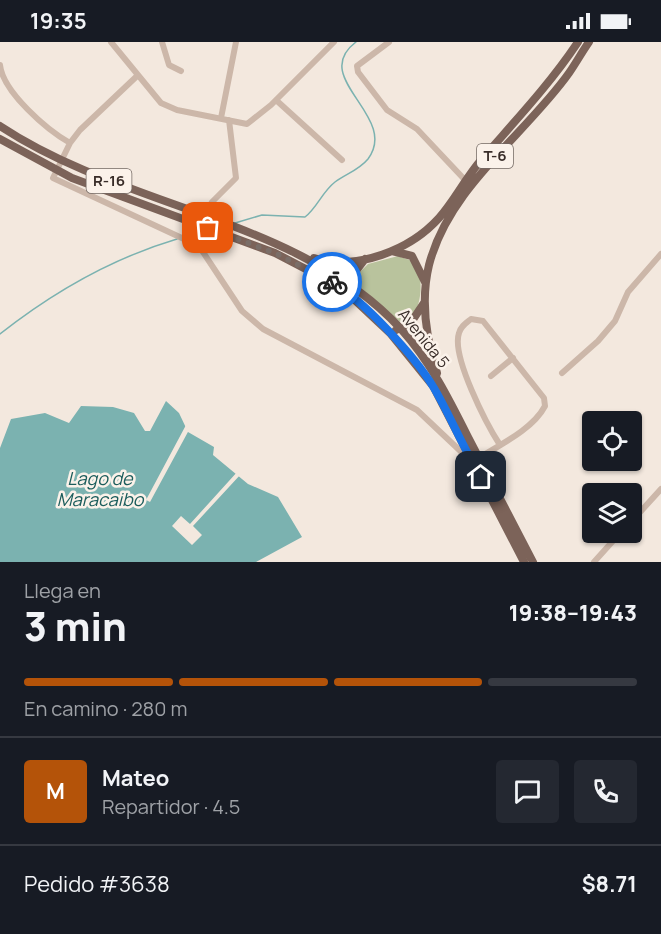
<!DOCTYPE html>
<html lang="es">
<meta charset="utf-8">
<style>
body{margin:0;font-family:Manrope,sans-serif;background:#242831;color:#f1f3f6;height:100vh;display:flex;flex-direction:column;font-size:22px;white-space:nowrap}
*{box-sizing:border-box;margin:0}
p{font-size:20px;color:#9ea1a6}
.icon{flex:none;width:33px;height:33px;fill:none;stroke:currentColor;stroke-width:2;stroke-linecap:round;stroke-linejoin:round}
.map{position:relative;height:520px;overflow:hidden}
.panel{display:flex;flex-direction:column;background:#171b24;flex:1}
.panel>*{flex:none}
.tools{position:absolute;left:582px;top:369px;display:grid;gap:12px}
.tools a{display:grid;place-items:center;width:60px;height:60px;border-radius:6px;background:#171b24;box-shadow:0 2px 4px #0004;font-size:30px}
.pin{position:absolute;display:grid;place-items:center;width:51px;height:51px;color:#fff;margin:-26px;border-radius:12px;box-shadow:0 3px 9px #0006}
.courier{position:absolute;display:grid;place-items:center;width:60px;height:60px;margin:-30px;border:4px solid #1a73e8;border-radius:50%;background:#fff;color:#222;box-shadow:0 2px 8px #0007}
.headline em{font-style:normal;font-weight:800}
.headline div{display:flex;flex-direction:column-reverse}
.headline{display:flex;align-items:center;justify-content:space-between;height:102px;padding:0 24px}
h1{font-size:39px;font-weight:800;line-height:45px}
.bar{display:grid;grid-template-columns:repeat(4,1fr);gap:9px 6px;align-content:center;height:72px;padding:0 24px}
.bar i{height:8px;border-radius:4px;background:#363941}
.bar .active{background:#b45309}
.bar p{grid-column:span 4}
.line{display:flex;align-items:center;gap:15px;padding:0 24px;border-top:2px solid #363941}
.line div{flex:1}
.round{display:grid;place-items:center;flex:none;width:63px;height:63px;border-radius:6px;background:#242831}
.status{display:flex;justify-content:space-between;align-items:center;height:42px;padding:0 30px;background:#171b24;direction:ltr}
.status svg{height:16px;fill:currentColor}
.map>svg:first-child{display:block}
.green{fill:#b9c39d}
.water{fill:#7bb2b0}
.pier{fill:#f3e8de}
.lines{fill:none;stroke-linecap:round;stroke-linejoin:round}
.stream{stroke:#7bb2b0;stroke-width:1.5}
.minor{stroke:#ccb7a9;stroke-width:6}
.major{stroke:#7c6359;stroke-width:8}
.done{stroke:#7a6e68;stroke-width:6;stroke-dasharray:0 10.8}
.route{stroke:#1a73e8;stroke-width:8}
.labels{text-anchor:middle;stroke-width:5;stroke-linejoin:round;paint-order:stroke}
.shield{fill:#fbf2ea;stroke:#736863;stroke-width:1.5}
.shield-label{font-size:15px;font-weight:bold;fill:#392d29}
.street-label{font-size:16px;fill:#392d29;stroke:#fbf2ea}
.water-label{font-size:18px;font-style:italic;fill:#1c5d5c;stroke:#fbf2ea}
</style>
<div class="status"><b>19:35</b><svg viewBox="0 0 49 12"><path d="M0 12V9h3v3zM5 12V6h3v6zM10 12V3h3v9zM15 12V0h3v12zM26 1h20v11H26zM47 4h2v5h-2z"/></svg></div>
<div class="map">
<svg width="661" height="520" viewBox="0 0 661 520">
<rect width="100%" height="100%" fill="#f3e8de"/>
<path class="green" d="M398 214C402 216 408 217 412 219 425 229 423 268 409 277 406 279 403 279 400 280L352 238 368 222Z"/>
<path class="water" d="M166 359 179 371 188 390 214 405 213 413 248 442 278 455 302 495 256 520H0V406L11 377 45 371 69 381 81 364 113 365 134 371 145 389H150Z"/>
<path class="pier" d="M186 383 189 388 150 460 146 458Z
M238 429 241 432 193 484 202 493 192 503 172 484 181 474 190 482Z"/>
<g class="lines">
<path class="stream" d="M235 181 262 173 305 175C317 166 322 150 335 140 346 132 359 128 368 117 400 74 308 36 356 0
M187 194 207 189
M0 292C52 251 113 216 177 197"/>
<path class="minor" d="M111 0 161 61 177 68 247 82 271 63 334 0
M162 0 169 23 181 29
M389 0 357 24 358 30 387 68 417 87 465 138
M0 23C3 50 47 88 70 101
M137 34 80 88 70 101 53 136 199 204 242 269 263 287 417 368 472 420C495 405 532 389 545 364L544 356 483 279 471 277C466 281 461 284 459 291 451 314 487 383 500 403
M276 58 342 118
M221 76 236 0
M203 174 212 160 236 136 229 78
M562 331 598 299 615 279 628 250 661 212
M491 334 513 316
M632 479 661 447
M594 520 621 490"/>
<path class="major" d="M0 84C125 167 299 176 401 287 430 319 449 357 468 395 490 437 511 478 533 520
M0 97 72 136 275 211 342 246 390 291 433 344 524 520
M392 209 412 214 425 240
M314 216C357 229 410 208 439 176 455 158 466 135 482 117 515 79 550 42 578 0
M345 243 365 217
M396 288 412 279 424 261
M437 331C426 296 420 260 429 223 449 145 525 93 569 31 576 21 582 10 589 0"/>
</g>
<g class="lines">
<path class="done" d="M208 186 275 211 332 240"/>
<path class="route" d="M332 240C364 259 414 313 434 346 451 375 463 406 481 435"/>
</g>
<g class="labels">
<g class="shield">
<rect x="477" y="102" width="36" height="24" rx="4.5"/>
<rect x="86.5" y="127" width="45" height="24" rx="4.5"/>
</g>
<g class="shield-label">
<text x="495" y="119">T-6</text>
<text x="109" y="144">R-16</text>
</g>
<g class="street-label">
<text transform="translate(424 296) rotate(51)" y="6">Avenida 5</text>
</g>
<g class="water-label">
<text x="100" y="443">Lago de<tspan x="100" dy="21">Maracaibo</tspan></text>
</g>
</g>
</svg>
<div class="tools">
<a><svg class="icon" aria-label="locate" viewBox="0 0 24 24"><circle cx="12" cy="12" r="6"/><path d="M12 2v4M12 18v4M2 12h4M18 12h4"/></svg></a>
<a><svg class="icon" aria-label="layers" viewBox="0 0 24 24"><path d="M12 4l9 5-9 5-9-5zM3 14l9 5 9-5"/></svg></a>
</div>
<div class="pin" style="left:208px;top:186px;background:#ea580c"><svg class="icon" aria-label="bag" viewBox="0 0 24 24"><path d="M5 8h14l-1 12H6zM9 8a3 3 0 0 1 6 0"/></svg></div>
<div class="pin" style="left:481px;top:435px;background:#1f2937"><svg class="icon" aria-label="home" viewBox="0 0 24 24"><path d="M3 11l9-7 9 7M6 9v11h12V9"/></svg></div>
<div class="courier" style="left:332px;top:240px"><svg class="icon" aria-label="bike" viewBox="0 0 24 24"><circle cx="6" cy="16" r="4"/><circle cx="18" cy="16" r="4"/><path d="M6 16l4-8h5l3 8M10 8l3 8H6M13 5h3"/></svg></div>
</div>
<section class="panel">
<div class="headline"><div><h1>3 min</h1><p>Llega en</p></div><em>19:38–19:43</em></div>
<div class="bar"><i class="active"></i><i class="active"></i><i class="active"></i><i></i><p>En camino · 280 m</p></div>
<div class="line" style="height:108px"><b class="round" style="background:#b45309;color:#fff">M</b><div><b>Mateo</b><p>Repartidor · 4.5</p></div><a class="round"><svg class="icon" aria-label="chat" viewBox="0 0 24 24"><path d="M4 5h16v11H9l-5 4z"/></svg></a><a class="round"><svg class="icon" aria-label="phone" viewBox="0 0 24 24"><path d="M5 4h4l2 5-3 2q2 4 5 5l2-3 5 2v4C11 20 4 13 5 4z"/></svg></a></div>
<div class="line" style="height:78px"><div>Pedido #3638</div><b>$8.71</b></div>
</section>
